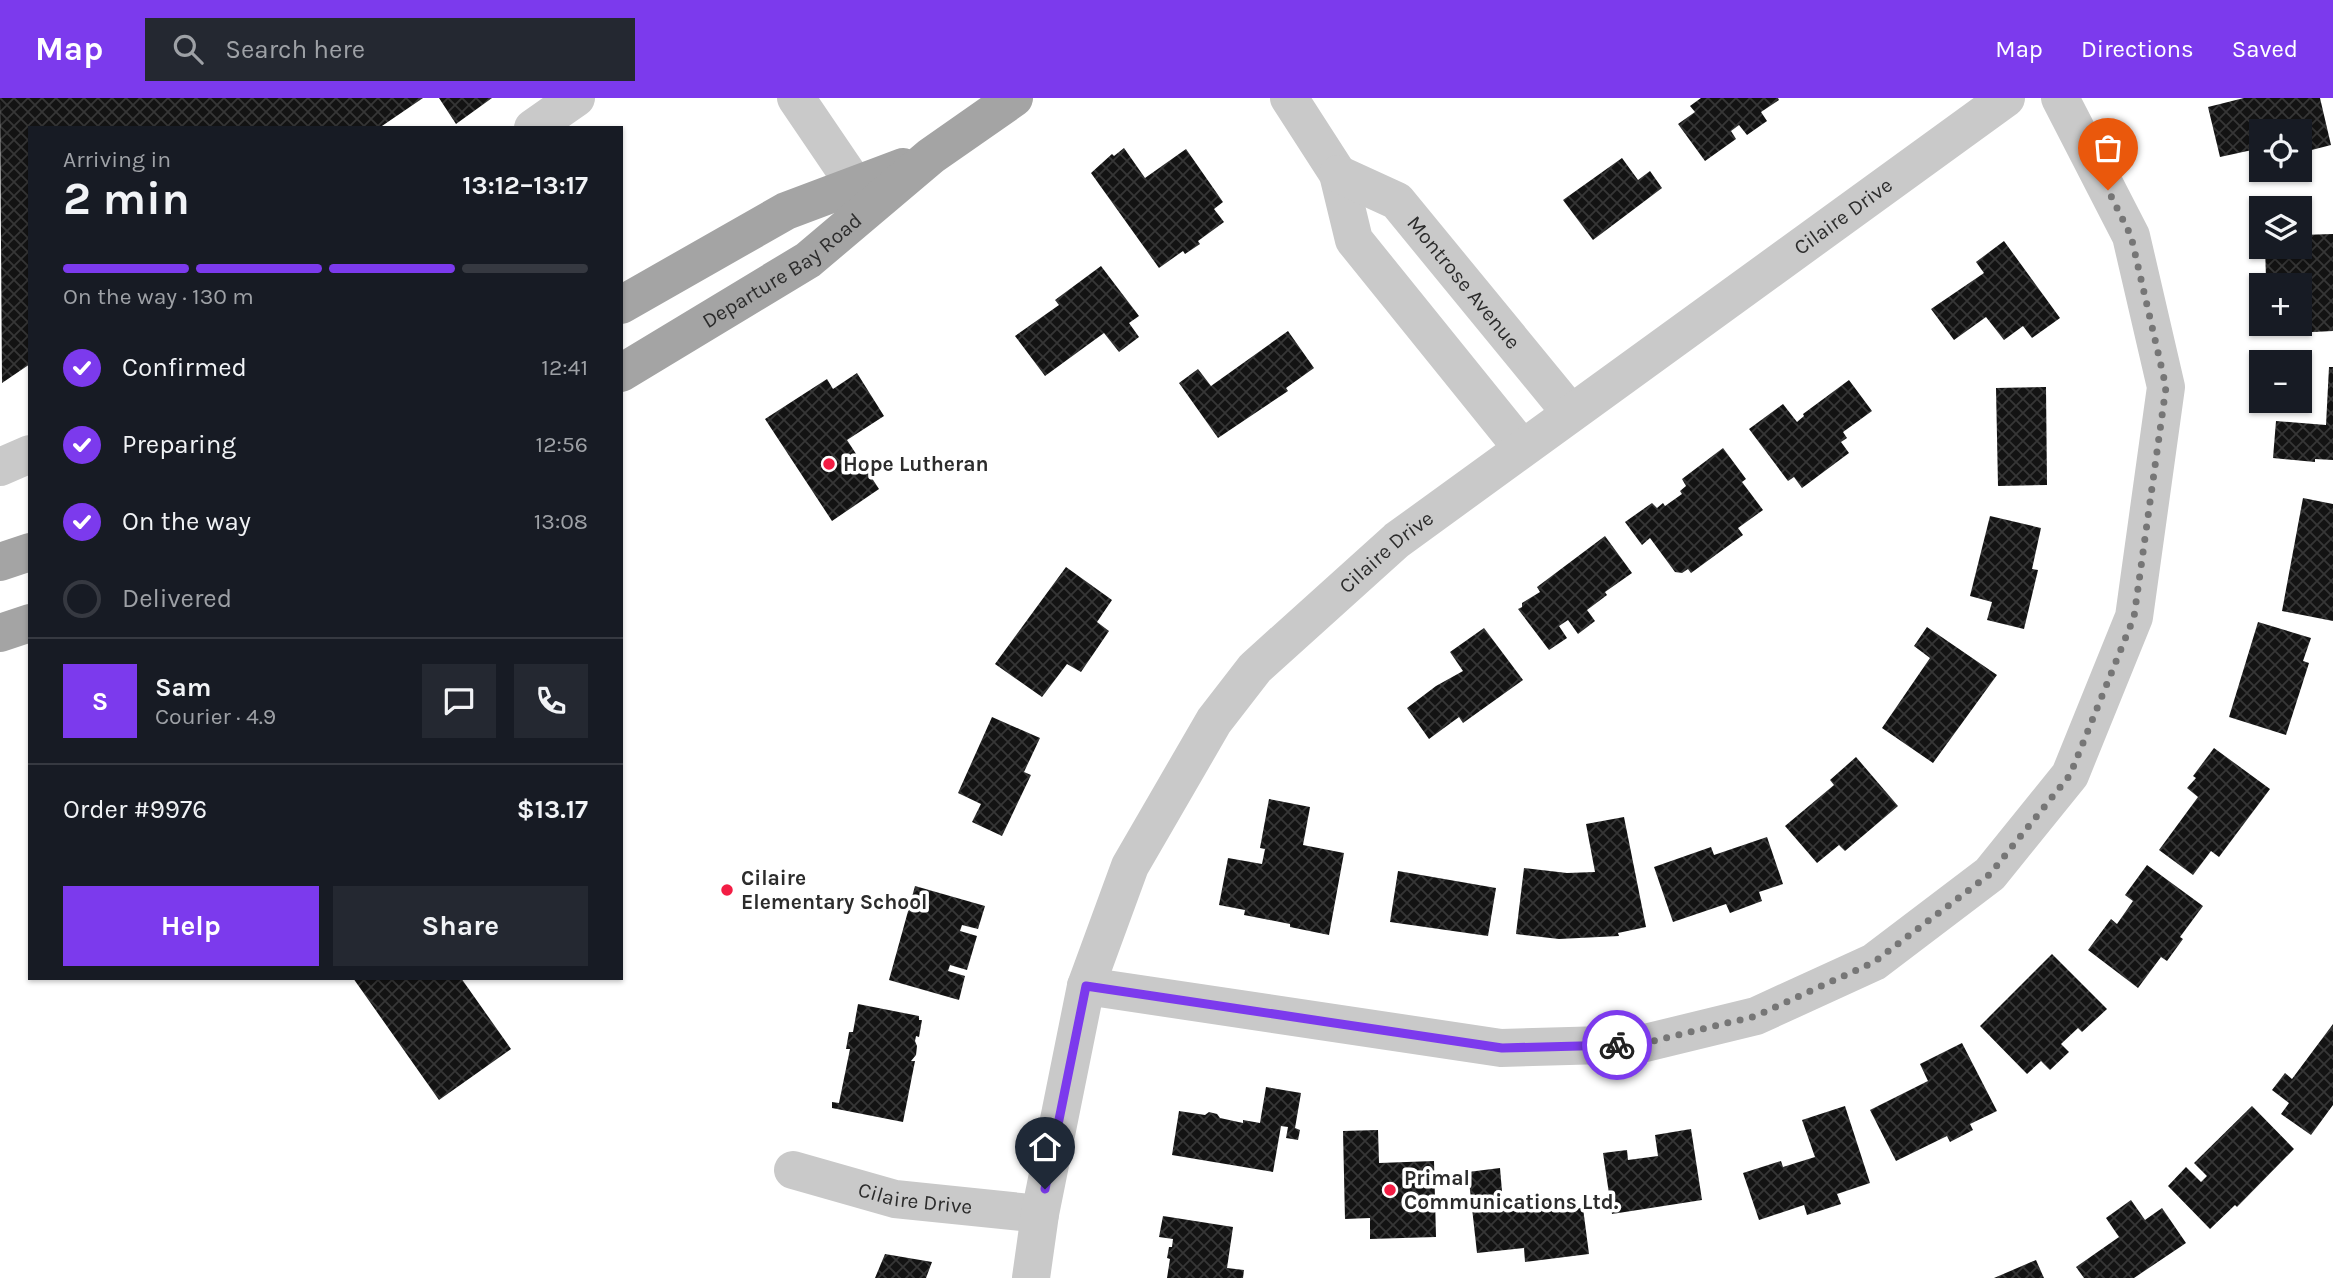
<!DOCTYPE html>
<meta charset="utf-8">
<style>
body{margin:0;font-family:Karla,sans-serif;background:#242831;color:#f1f3f6;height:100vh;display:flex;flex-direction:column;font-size:26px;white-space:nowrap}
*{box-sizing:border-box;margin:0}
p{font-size:23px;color:#9ea1a6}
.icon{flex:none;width:38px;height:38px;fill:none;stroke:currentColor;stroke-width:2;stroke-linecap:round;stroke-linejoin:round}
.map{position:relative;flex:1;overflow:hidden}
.details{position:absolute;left:28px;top:28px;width:595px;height:854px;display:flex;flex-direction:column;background:#171b24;border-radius:0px;box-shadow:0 2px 5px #0004}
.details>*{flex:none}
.fabs{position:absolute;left:2249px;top:21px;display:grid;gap:14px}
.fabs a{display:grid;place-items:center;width:63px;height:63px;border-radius:0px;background:#171b24;box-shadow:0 2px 5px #0004;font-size:35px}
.pin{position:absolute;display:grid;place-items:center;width:60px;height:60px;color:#fff;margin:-72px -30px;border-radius:50% 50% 50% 0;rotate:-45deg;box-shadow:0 0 7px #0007}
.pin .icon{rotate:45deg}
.courier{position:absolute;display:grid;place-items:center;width:70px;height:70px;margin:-35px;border:5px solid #7c3aed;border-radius:50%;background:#fff;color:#222;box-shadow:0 2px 9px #0007}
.summary em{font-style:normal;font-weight:700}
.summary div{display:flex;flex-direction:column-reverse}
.summary{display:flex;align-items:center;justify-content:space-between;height:119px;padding:0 35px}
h1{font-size:46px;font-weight:700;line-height:52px}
.bar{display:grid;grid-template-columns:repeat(4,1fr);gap:10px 7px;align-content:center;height:84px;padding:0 35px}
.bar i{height:9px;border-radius:5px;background:#363941}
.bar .active{background:#7c3aed}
.bar p{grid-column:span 4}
.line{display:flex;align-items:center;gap:18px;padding:0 35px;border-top:2px solid #363941}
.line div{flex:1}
.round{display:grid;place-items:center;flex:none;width:74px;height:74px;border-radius:0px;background:#242831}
ol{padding:0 35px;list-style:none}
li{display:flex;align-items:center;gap:21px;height:77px}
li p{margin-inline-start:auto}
li .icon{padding:7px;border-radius:50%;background:#7c3aed;color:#fff;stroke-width:4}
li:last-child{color:#9ea1a6}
li i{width:38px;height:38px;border:4px solid #363941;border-radius:50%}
.button{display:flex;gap:14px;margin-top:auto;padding:14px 35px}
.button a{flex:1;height:80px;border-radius:0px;background:#7c3aed;color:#fff;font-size:28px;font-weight:700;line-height:80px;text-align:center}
.button a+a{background:#242831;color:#f1f3f6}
header{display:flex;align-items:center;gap:42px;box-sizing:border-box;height:98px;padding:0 35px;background:#7c3aed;color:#fff}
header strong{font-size:33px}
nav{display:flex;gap:38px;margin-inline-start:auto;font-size:24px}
.search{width:490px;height:63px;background:#242831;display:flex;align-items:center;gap:18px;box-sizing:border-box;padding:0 24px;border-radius:0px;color:#9ea1a6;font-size:26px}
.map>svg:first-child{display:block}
.building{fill:url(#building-cross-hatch)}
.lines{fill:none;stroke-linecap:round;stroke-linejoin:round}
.minor{stroke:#c9c9c9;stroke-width:38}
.major{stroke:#a4a4a4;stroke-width:38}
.done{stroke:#767676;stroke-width:7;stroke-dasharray:0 12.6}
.route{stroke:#7c3aed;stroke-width:9}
.poi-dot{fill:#f31d44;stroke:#fff;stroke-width:2.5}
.labels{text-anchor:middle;stroke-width:7;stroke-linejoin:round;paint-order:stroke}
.street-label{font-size:21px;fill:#2c2c2c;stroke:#fff}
.poi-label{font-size:21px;font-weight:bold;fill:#2c2c2c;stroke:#fff;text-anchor:start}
</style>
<header>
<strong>Map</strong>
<div class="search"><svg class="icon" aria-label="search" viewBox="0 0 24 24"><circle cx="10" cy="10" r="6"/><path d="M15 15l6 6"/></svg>Search here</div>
<nav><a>Map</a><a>Directions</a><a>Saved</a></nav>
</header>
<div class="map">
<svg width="2333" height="1180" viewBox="0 0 2333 1180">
<defs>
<pattern id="building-cross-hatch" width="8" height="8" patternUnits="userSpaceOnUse" patternTransform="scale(1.75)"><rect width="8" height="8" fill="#131313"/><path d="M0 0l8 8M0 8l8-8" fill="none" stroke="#363636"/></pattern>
</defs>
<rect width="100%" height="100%" fill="#fff"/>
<path class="building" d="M0 0H423L379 30H30V266L2 285Z
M439 0H492L456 26Z
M1701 0H1778L1779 2 1761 14 1767 23 1747 37 1739 27 1731 33 1736 41 1705 63 1678 26 1695 14 1690 8Z
M2244 0H2320L2331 47 2300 55V33H2261V64L2255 65 2252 52 2220 59 2208 9Z
M1124 50 1145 80 1186 51 1223 104 1214 111 1224 124 1198 143 1200 146 1185 156 1183 153 1159 170 1091 75 1112 56 1114 58Z
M1622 60 1638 82 1650 73 1662 90 1593 142 1563 102Z
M2333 136V233L2293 235 2292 226H2300V187H2291V179L2266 180 2265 149H2300V137Z
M2004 143 2060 220 2032 240 2023 228 2004 242 1986 219 1954 242 1931 211 1984 175 1976 164Z
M1101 168 1139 218 1129 225 1139 239 1119 254 1104 235 1045 278 1015 238 1059 207 1055 202Z
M1288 233 1314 270 1286 290 1288 293 1218 340 1179 285 1198 271 1211 288Z
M2329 269H2333V362L2315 361V364L2273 360 2276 323 2326 327Z
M857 275 884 318 847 342 879 391 832 423 765 321 827 281 833 291Z
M1849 282 1872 313 1843 334 1847 340 1841 344 1849 355 1802 390 1794 379 1788 383 1749 331 1783 306 1797 324 1804 318 1803 316Z
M2046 289 2047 387 1998 388 1996 290Z
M1723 350 1746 381 1742 384 1763 412 1738 430 1743 437 1691 475 1688 471 1682 475 1675 474 1650 440 1642 447 1625 424 1652 405 1657 410 1663 405 1665 408 1682 396 1680 393 1686 388 1682 381Z
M2303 400 2333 406V523L2282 513Z
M1990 418 2041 430 2032 471 2038 472 2024 531 1987 522 1992 504 1970 498Z
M1605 438 1632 475 1605 494 1607 497 1587 512 1595 523 1578 536 1568 522 1559 528 1567 540 1549 552 1518 511 1522 509V505L1540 494 1537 489Z
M1066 469 1112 502 1097 524 1109 533 1081 574 1067 566 1042 599 995 566Z
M2258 524 2311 540 2303 563 2309 565 2286 637 2229 619Z
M1927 529 1997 577 1933 665 1882 630 1930 560 1914 548Z
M1484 530 1523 582 1463 625 1459 619 1429 641 1407 610 1436 588 1463 573 1450 554Z
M992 619 1040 640 1024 674 1031 677 1002 738 972 724 981 706 958 695Z
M2214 650 2270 691 2219 759 2211 753 2193 777 2159 752 2198 699 2187 690 2196 680 2193 678Z
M1856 659 1898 708 1845 753 1839 747 1817 765 1785 728 1834 687 1830 682Z
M1269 701 1310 709 1303 747 1344 755 1329 837 1290 829V826L1244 817 1245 812 1219 807 1228 760 1262 766 1265 751 1260 750Z
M1624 719 1646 829 1618 835 1619 838 1559 841 1516 836 1524 770 1567 775 1595 774 1586 726Z
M1767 739 1783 786 1759 794 1762 803 1730 815 1726 806 1673 824 1654 769 1711 749 1714 757Z
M2147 767 2203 808 2180 839 2183 841 2167 863 2161 859 2138 890 2088 852 2111 821 2117 826 2133 803 2125 797Z
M1398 773 1496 790 1488 838 1390 824Z
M915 788 985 808 978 831 962 827 960 833 977 838 967 872 950 867 948 873 965 878 959 902 889 882Z
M2052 856 2107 911 2082 934 2078 930 2061 946 2069 954 2050 972 2041 963 2027 976 1980 928Z
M353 880H461L511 951 439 1002Z
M858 906 919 918V922H922L919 939 916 938 915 943 917 948 916 957 911 963H915L903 1024 832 1010V1004L839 1005 850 951H846L849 934H853Z
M2333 926V1007L2311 1037 2281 1016 2289 1005 2272 992 2285 975 2292 981Z
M1962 945 1997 1013 1970 1026 1973 1032 1950 1044 1947 1038 1896 1063 1870 1012 1928 983 1920 966Z
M1266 989 1301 995 1295 1030 1300 1032 1298 1042 1286 1040 1288 1029 1281 1028 1273 1074 1172 1057 1179 1013 1205 1017 1209 1014 1217 1016 1220 1020 1243 1025V1022L1260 1025Z
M1845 1008 1870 1085 1837 1096 1841 1106 1807 1117 1804 1107 1759 1122 1743 1075 1781 1063 1783 1069 1815 1059 1802 1022Z
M2252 1008 2294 1051 2237 1109 2235 1107 2210 1131 2168 1088 2186 1069 2201 1084 2207 1078 2194 1065Z
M1691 1031 1702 1102 1612 1116 1603 1055 1627 1052 1628 1062 1658 1058 1655 1037Z
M1378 1032 1379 1065 1434 1063 1436 1139 1370 1141V1120L1345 1121 1343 1033Z
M1500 1070 1503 1105 1512 1104 1513 1107 1568 1101 1569 1111 1583 1110 1589 1156 1525 1164 1524 1150 1477 1155 1468 1074Z
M2131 1102 2145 1122 2162 1110 2186 1145 2134 1180H2084L2076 1169 2119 1139 2106 1120Z
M1163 1118 1233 1129 1227 1170 1244 1172 1243 1180H1167L1170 1161 1167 1160 1169 1149H1172L1173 1141 1159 1139Z
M885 1156 932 1164 926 1180H875Z
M2036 1162 2044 1180H1994Z"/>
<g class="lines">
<g class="minor">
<path d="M796 0 855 87"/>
<path d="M1289 0 1338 76 1354 142 1522 350"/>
<path d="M533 30 576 0"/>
<path id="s1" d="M1338 76 1397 103 1570 314"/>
<path d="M0 369 30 356"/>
<path d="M1086 888 1501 950 1641 946 1756 918 1874 864 1990 776 2070 677 2134 519 2166 289 2131 138 2060 0"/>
<path id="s2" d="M793 1072 895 1101 1040 1116"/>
<path id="s3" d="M1031 1180 1040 1116 1086 888 1130 768 1214 623 1255 570 1397 442 2006 0"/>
</g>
<g class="major">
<path d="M621 207 786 113 903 69"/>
<path id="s4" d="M621 275 808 162 931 58 1014 0"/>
<path d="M0 464 30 454"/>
<path d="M0 535 30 525"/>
</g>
</g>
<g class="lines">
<path class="done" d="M1617 947 1641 946 1756 918 1874 864 1990 776 2070 677 2134 519 2166 289 2131 138 2108 92"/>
<path class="route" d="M1045 1091 1086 888 1502 950 1617 947"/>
</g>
<g class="poi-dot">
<circle cx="829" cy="366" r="7"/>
<circle cx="727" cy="792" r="7"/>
<circle cx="1390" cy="1092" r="7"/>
</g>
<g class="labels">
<g class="street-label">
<text dy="7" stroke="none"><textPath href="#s3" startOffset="1402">Cilaire Drive</textPath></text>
<text dy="7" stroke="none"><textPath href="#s4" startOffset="191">Departure Bay Road</textPath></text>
<text dy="7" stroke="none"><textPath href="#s1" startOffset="170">Montrose Avenue</textPath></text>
<text dy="7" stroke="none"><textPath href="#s3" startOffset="835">Cilaire Drive</textPath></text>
<text dy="7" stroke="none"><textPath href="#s2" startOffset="126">Cilaire Drive</textPath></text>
</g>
<g class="poi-label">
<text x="843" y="373">Hope Lutheran</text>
<text x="741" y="787">Cilaire<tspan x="741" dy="24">Elementary School</tspan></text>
<text x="1404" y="1087">Primal<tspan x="1404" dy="24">Communications Ltd.</tspan></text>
</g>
</g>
</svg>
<div class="fabs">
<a><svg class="icon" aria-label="locate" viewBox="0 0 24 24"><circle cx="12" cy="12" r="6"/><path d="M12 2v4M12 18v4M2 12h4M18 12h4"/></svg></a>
<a><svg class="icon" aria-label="layers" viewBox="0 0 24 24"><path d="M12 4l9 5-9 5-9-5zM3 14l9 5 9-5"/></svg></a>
<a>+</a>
<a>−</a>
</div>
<div class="pin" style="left:2108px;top:92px;background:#ea580c"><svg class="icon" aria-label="bag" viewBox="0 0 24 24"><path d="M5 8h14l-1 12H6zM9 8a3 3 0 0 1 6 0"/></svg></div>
<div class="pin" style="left:1045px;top:1091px;background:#1f2937"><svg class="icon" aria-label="home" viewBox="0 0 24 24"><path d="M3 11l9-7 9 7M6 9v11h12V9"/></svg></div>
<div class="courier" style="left:1617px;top:947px"><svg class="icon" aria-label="bike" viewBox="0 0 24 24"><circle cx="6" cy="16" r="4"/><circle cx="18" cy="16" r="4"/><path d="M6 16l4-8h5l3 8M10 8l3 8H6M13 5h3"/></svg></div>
<section class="details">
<div class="summary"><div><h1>2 min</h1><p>Arriving in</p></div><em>13:12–13:17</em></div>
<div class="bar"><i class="active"></i><i class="active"></i><i class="active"></i><i></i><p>On the way · 130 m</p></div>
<ol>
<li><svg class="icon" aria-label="check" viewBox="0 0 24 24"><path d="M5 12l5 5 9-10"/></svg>Confirmed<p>12:41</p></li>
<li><svg class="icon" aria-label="check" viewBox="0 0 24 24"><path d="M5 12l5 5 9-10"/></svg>Preparing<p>12:56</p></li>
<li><svg class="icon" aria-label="check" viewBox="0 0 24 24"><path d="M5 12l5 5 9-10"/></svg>On the way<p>13:08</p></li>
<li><i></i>Delivered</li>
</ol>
<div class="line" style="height:126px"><b class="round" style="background:#7c3aed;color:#fff">S</b><div><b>Sam</b><p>Courier · 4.9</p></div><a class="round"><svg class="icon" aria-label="chat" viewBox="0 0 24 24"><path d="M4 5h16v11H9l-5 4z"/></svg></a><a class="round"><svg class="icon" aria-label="phone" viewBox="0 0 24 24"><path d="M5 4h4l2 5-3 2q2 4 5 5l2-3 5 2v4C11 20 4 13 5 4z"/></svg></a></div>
<div class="line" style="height:91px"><div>Order #9976</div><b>$13.17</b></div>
<div class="button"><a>Help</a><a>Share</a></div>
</section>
</div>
